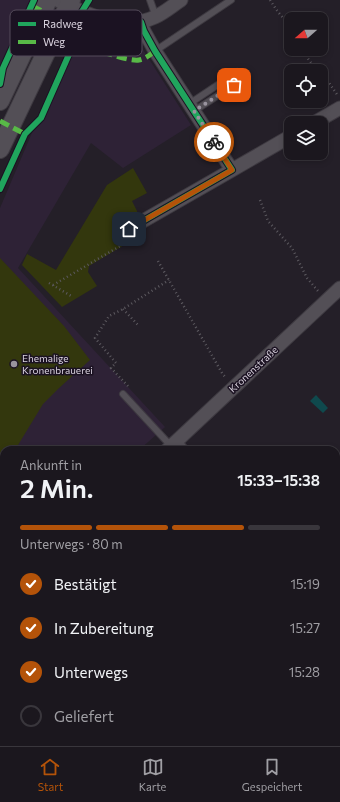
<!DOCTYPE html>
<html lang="de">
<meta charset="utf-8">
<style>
body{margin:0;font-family:Commissioner,sans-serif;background:#242027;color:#f1f3f6;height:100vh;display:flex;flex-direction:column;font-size:15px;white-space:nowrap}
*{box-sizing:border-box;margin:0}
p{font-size:13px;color:#a09fa4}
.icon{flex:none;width:22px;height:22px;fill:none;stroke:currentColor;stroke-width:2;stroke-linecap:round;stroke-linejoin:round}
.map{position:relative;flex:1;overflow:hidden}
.panel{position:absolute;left:0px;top:446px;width:340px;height:300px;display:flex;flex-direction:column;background:#1b171e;border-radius:12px 12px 0 0;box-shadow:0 2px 6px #0003,0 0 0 1px #39363c}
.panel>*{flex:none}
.needle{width:26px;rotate:250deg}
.controls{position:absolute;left:284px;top:12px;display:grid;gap:8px}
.controls a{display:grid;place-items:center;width:44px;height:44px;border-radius:8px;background:#1b171e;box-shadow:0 2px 6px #0003,0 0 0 1px #39363c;font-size:20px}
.pin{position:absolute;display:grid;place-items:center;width:34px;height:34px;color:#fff;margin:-17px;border-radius:8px;box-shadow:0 2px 6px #0006}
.courier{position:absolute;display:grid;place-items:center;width:40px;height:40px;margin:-20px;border:3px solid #b45309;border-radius:50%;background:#fff;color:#222;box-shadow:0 1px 5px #0007}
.head em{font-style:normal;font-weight:600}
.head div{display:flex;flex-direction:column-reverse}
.head{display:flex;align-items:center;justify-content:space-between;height:68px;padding:0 20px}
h1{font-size:26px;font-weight:600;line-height:30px}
.bar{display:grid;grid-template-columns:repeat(4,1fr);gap:6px 4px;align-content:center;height:48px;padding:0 20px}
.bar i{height:5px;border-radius:3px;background:#39363c}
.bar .current{background:#b45309}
.bar p{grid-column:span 4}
ol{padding:0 20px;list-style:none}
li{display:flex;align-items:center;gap:12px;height:44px}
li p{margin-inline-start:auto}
li .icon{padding:4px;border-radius:50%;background:#b45309;color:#fff;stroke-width:4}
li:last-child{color:#a09fa4}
li i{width:22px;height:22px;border:2px solid #39363c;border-radius:50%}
.dock{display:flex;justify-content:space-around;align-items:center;height:56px;border-top:1px solid #39363c;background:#1b171e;font-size:11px;color:#a09fa4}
.dock a{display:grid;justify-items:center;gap:2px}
.dock .current{color:#b45309}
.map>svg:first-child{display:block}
.built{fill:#2e2236}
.green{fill:#33370d}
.water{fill:#0f494d}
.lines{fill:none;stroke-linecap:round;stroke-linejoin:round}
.service-casing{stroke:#3e3a41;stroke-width:8}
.minor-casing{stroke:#3e3a41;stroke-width:15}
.secondary-casing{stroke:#3e3a41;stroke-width:20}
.path{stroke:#5d5a60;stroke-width:2.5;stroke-dasharray:1 3;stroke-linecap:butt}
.service{stroke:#534f56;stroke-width:6}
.minor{stroke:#534f56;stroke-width:13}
.secondary{stroke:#534f56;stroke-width:18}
.quiet{stroke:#58b947;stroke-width:5;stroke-dasharray:10 5;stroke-linecap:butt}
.cycleway-casing{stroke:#1b1222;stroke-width:8}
.cycleway{stroke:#20a55d;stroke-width:6}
.done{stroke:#99939e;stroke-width:4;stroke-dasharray:0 7.2}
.route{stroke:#b45309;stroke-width:5}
.poi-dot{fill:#99939e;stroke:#1b1222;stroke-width:1.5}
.labels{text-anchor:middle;stroke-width:3;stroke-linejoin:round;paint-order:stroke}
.poi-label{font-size:10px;fill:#d8d1dd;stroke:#1b1222;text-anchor:start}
.street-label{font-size:10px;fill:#d8d1dd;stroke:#1b1222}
.key{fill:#1b1222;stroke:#544b5a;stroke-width:1}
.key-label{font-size:11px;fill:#d8d1dd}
</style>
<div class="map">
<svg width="340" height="746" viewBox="0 0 340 746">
<rect width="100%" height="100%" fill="#241f28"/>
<path class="built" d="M0 0H43L0 87Z
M80 20 133 34 191 125 123 168 91 143 18 268 165 427 139 450H4V577L0 581V208Z"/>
<path class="green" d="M133 168 147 193 132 201 137 211V216L121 225 129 242 89 266 88 272 97 286 62 307 22 265 27 254 56 270 107 185Z
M0 258 64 326 90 360 58 389 43 404 15 450H4V467L0 473Z
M340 659V746H249L254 742H336V662Z"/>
<path class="water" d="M316 395 328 408 323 413 310 401Z"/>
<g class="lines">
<g class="service-casing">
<path id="service" d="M150 0 156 17
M155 51 231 0
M189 104 237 72
M194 111 234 85
M123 394 171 446
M178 440 186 450"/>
</g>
<g class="minor-casing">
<path id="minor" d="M57 0C86 14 123 32 155 17 164 13 172 6 181 0
M314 123 340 108
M232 170 291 136
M129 229 232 170 155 51 144 31 141 22
M167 450 340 288
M336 540 340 536
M0 603 4 599
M131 746 135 742"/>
</g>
<g class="secondary-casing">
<path id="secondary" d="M0 101 48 0
M0 149 71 0"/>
</g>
<path class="path" d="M270 0 278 12 291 27
M301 49 314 67 317 65 338 96
M260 200 268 221 292 248 307 278 318 291
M158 261 222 373 226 378
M49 283 73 297
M53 285 129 241
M123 309 138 325
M128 386 111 368 116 363 95 338 109 316 123 309 169 280
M1 565H4
M336 679 340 676
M336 721 340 716
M326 742 333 746
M263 746 267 742
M317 746 320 742"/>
<use href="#service" class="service"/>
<use href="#minor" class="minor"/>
<use href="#secondary" class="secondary"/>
<path class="quiet" d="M32 6 73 26 74 24
M74 43C88 46 127 62 139 60 145 59 150 55 155 51
M0 121 25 134"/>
<g class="cycleway-casing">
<path id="cycleway" d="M0 84 3 68 34 0
M0 189 25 134 41 118 74 43 73 26 89 0
M129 229 232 170 155 51 144 31 141 22"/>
</g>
<use href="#cycleway" class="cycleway"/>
</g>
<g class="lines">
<path class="done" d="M214 142 194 111 234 85"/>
<path class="route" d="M129 229 232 170 214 142"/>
</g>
<circle class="poi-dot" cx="14" cy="364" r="4"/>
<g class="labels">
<g class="poi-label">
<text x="22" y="362">Ehemalige<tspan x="22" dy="12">Kronenbrauerei</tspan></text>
</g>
<g class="street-label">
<text transform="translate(253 369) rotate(-43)" y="4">Kronenstraße</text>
</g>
</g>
<rect x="10" y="10" width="132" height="46" rx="6" class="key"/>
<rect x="18" y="22" width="18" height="4" fill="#20a55d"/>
<rect x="18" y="40" width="18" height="4" fill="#58b947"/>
<g class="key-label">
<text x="43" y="28">Radweg</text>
<text x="43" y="46">Weg</text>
</g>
</svg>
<div class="controls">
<a><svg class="needle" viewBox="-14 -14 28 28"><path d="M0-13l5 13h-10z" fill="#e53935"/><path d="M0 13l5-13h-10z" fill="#a09fa4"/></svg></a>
<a><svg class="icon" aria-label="locate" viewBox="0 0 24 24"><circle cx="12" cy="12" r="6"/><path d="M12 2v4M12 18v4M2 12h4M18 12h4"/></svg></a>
<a><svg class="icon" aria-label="layers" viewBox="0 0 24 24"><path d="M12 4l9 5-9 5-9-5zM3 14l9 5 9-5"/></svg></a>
</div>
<div class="pin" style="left:234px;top:85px;background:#ea580c"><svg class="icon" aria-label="bag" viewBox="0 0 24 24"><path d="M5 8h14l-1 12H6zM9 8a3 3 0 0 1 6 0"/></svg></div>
<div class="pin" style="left:129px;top:229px;background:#1f2937"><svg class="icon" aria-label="home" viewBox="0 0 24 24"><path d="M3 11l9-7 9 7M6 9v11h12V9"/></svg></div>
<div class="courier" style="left:214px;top:142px"><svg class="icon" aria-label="bike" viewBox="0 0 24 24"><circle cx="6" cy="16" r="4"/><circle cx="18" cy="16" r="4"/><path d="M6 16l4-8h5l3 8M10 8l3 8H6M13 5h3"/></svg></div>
<section class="panel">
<div class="head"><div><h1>2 Min.</h1><p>Ankunft in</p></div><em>15:33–15:38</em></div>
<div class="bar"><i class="current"></i><i class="current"></i><i class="current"></i><i></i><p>Unterwegs · 80 m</p></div>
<ol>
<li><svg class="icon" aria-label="check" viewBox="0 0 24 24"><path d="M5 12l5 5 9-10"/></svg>Bestätigt<p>15:19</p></li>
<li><svg class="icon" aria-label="check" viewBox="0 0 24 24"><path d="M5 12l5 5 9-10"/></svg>In Zubereitung<p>15:27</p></li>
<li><svg class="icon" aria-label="check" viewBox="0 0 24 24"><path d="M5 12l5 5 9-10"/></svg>Unterwegs<p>15:28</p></li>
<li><i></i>Geliefert</li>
</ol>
</section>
</div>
<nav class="dock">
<a class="current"><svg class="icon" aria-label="home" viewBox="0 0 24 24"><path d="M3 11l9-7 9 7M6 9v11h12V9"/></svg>Start</a>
<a><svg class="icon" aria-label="map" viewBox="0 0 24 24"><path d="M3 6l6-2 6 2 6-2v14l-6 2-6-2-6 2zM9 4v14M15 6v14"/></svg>Karte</a>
<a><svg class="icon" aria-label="saved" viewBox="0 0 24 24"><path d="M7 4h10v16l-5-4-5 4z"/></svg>Gespeichert</a>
</nav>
